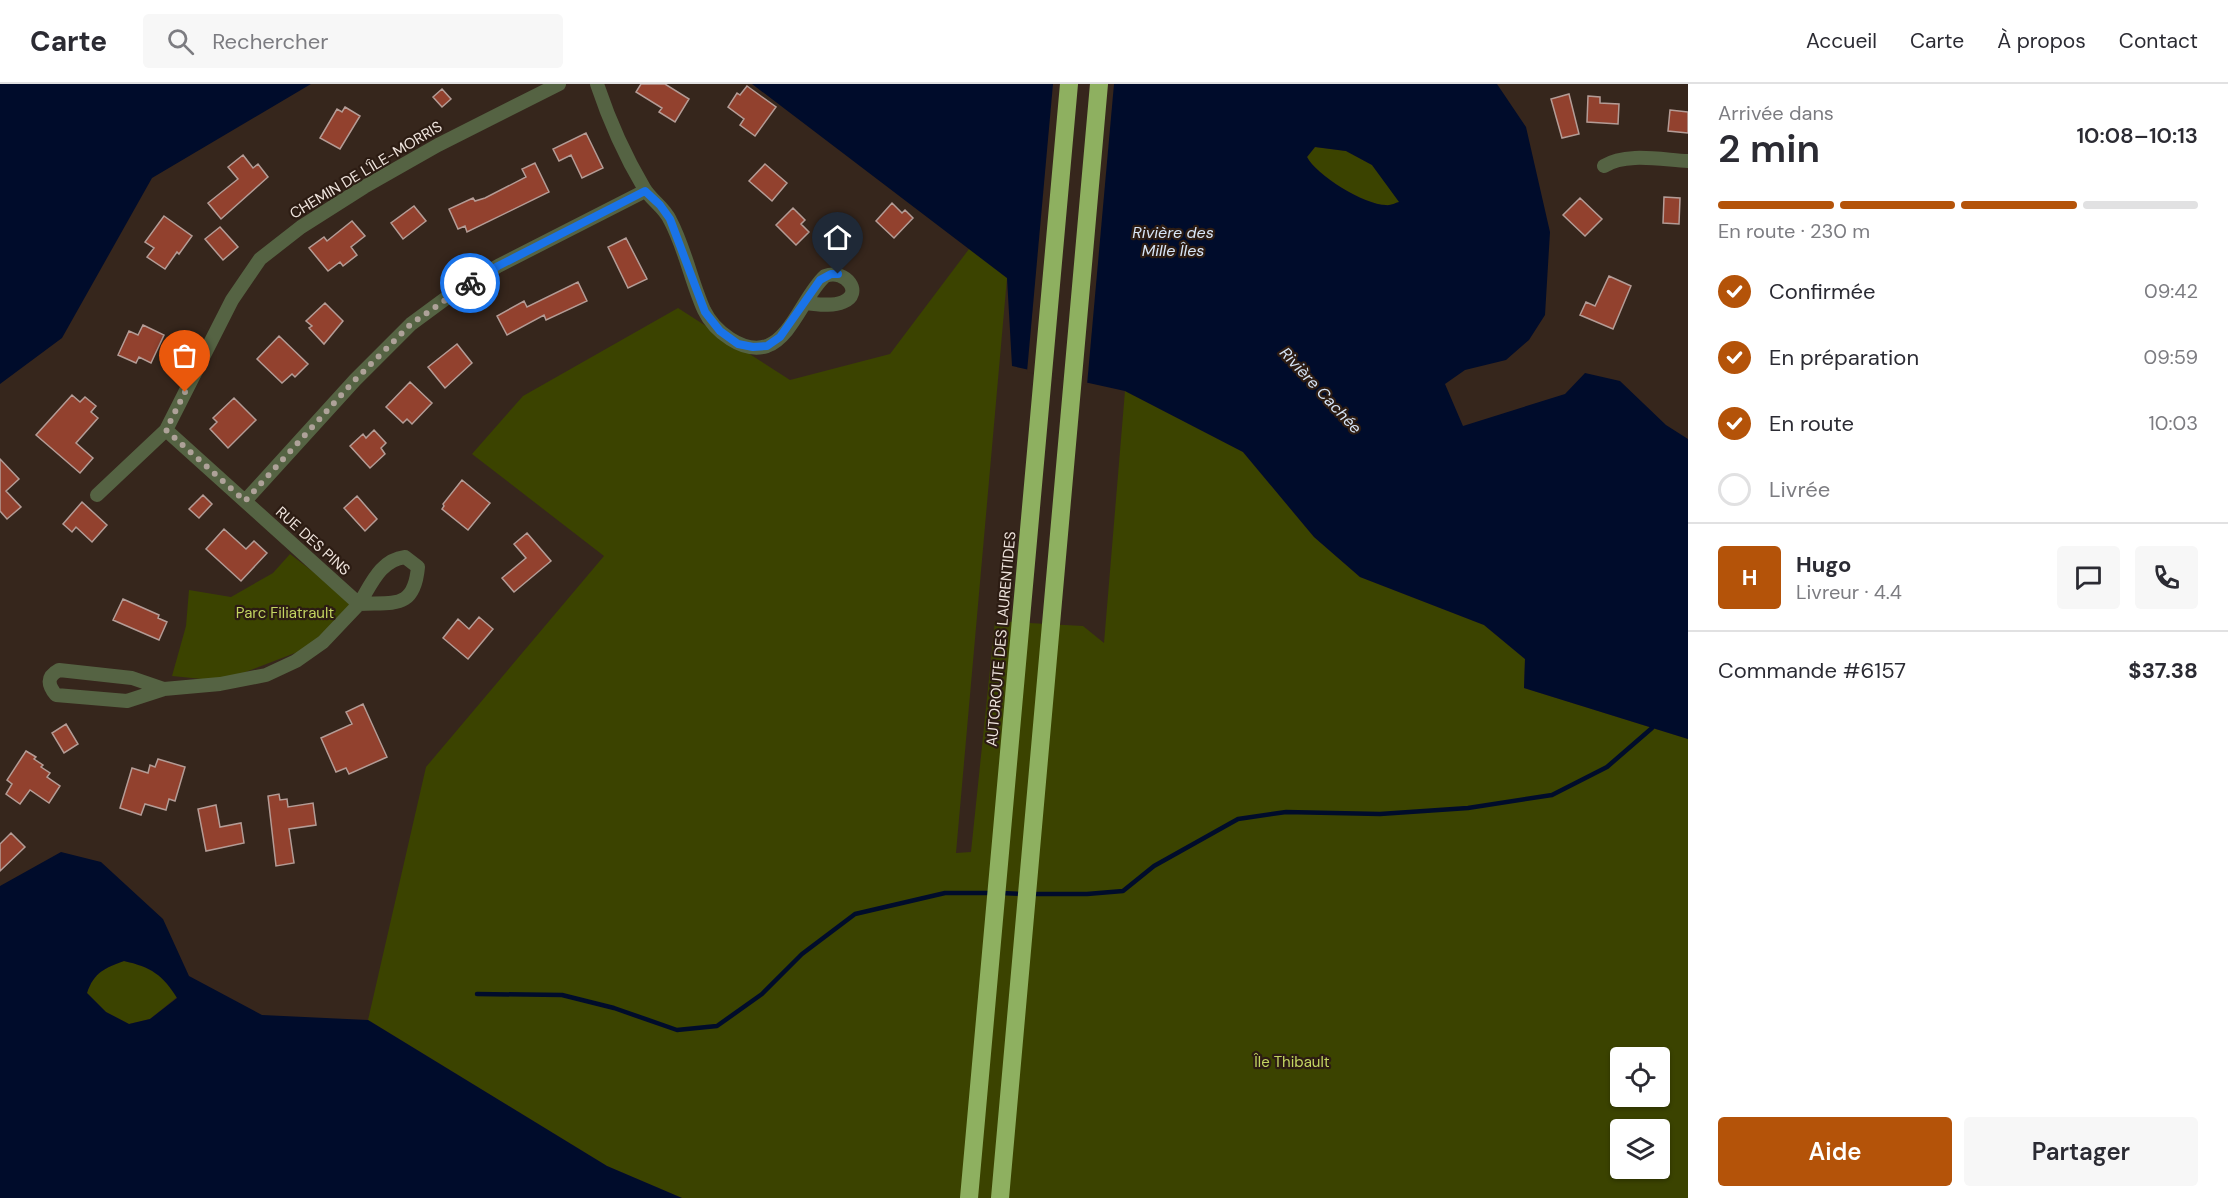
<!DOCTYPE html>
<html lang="fr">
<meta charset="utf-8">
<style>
body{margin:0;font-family:"DM Sans",sans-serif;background:#f7f7f7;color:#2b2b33;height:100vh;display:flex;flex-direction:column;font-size:22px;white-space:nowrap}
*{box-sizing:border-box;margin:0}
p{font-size:20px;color:#7c7c81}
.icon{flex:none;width:33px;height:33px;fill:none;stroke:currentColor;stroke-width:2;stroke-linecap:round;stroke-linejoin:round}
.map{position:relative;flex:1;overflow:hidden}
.details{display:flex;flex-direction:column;background:#fff;width:540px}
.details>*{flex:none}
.buttons{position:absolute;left:1610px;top:963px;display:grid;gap:12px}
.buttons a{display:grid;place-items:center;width:60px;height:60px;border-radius:6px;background:#fff;box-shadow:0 2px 4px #0004;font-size:30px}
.pin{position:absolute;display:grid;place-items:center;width:51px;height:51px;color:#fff;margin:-62px -26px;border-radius:50% 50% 50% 0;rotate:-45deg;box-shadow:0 0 6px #0007}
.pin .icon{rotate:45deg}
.courier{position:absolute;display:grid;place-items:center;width:60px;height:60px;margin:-30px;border:4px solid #1a73e8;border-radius:50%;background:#fff;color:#222;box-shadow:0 2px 8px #0007}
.overview em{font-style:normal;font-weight:600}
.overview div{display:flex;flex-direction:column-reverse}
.overview{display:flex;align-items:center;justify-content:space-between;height:102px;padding:0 30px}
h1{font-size:39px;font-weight:600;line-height:45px}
.bar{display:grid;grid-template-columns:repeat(4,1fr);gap:9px 6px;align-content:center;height:72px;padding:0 30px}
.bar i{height:8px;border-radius:4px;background:#e1e1e2}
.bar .active{background:#b45309}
.bar p{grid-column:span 4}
.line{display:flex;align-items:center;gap:15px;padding:0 30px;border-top:2px solid #e1e1e2}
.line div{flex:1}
.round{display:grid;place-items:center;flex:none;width:63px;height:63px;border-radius:6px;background:#f7f7f7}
ol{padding:0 30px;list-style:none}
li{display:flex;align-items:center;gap:18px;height:66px}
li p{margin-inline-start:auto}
li .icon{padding:6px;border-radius:50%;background:#b45309;color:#fff;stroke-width:4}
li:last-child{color:#7c7c81}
li i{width:33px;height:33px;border:3px solid #e1e1e2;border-radius:50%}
.cta{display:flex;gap:12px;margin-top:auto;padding:12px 30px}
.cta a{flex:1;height:69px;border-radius:6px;background:#b45309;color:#fff;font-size:24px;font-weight:600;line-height:69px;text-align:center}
.cta a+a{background:#f7f7f7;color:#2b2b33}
header{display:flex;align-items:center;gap:36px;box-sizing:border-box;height:84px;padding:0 30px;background:#fff;border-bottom:2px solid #e1e1e2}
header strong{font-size:28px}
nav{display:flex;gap:33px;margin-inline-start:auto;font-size:21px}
.search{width:420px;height:54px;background:#f7f7f7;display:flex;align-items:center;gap:15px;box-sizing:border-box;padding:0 21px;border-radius:6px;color:#7c7c81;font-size:22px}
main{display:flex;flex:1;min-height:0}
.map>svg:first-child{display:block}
.green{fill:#3b4300;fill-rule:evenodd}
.water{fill:#000c2b;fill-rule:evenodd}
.pier{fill:#36261c}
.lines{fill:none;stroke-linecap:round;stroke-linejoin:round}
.stream{stroke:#000c2b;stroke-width:4.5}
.building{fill:#92412e;stroke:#b49c96;stroke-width:1.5}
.minor{stroke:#556343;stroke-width:14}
.motorway{stroke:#8eb060;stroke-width:18}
.done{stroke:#aea299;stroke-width:6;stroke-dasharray:0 10.8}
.route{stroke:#1a73e8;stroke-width:8}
.labels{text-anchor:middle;stroke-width:4.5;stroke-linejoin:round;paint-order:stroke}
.street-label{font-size:15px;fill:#efe4dd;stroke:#2c1c13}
.park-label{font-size:15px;fill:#c3d561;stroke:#2c1c13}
.water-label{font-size:16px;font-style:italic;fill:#d7e5f7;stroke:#2c1c13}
</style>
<header>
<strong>Carte</strong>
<div class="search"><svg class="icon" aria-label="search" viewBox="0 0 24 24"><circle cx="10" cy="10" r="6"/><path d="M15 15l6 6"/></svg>Rechercher</div>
<nav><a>Accueil</a><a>Carte</a><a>À propos</a><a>Contact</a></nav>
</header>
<main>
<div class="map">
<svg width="1688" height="1114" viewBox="0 0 1688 1114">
<rect width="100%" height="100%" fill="#36261c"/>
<path class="green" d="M1315 63 1346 67 1372 81 1400 118C1396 119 1390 122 1386 121 1364 121 1316 91 1307 73Z
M969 165 1007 194 956 769 971 768 995 537 1083 542 1104 559 1125 307 1243 368 1314 453 1360 493 1484 541 1525 575 1524 604 1688 655V1114H682L607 1082 368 936 426 683 604 472 472 370 523 312 678 224 790 296 890 270ZM1620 974H1659V1012H1620ZM1620 1046H1659V1084H1620Z
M290 470 355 520 308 564 222 597 172 592 186 542 189 506 231 513 273 489Z
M124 877C153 884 161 890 177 913L150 935 129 940 106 928 87 909C94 888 105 884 124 877Z"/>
<path class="water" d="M0 0H311L152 94 62 254 0 300Z
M752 0H1497L1526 43 1550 148 1545 231 1529 256 1506 276 1465 286 1445 300 1463 342 1565 310 1585 289 1620 297 1666 341 1688 355V655L1524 604 1525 575 1484 541 1360 493 1314 453 1243 368 1125 307 1012 282 1007 194ZM1315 63 1346 67 1372 81 1399 118C1395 119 1390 122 1386 121 1364 121 1316 91 1307 73Z
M61 768 101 778 163 835 189 892 262 931 368 936 607 1082 682 1114H0V802ZM124 877C151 883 163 891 177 914L150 935 129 940 106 928 87 909C94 888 105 884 124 877Z"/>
<path class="pier" d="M1053 0H1114L1087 301 1027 288Z"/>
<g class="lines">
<path class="stream" d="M1001 809 1022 810
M1031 810H1087L1123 807 1154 782 1238 735 1286 728 1380 730 1468 724 1552 711 1607 683 1652 644
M477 910 562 911 614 924 677 946 717 942 762 910 802 870 855 830 945 809H992"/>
</g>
<path class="building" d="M641 0H665L689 15 675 38 659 28 662 24 636 8Z
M747 2 776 23 755 52 740 41 744 35 728 23 737 9 740 11Z
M442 5 451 15 442 23 433 13Z
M1569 10 1579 50 1562 54 1551 15Z
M1588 12 1600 13V19L1619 20 1618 40 1587 38Z
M345 23 360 32 340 65 320 54 337 25 342 28Z
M1670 26 1688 28V49L1668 47Z
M586 49 603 84 582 94 571 71 559 77 553 65Z
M243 71 253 84 258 80 268 93 221 135 208 119 238 95 228 83Z
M535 79 549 108 467 148 465 142 458 145 449 125 473 114 475 117 485 114 526 93 522 85Z
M765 80 787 99 772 117 749 97Z
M1664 113 1680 114 1679 140 1663 139Z
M1580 114 1602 135 1585 152 1563 131Z
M892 119 902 129 905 126 913 134 894 154 876 137Z
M414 122 426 137 403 155 391 139Z
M793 124 805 136 801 140 809 148 796 161 776 141Z
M164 132 192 152 179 170 177 168 165 185 147 173 154 164 145 158Z
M352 137 365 152 351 163 357 171 343 182 340 178 328 187 309 164 324 153 327 157Z
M220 143 238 163 223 176 205 155Z
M626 154 647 195 628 204 608 163Z
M1609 192 1631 202 1613 245 1580 231 1586 218 1595 222Z
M578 198 587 217 546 236 544 231 507 251 497 232 524 217 527 223Z
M325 219 343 237 324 260 309 244 312 242 306 237Z
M143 241 164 251 151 279 139 273 136 279 118 271 129 247 138 251Z
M279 252 308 280 295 293 292 290 282 299 257 275Z
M457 260 472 279 445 304 428 283Z
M410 298 432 319 412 340 407 335 403 339 386 323Z
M72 311 80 318 85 313 96 322 91 328 98 334 76 359 93 374 80 389 36 351Z
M234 314 256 336 228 364 210 345 217 338 213 334Z
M374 346 386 359 381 364 385 370 370 384 350 362 363 350 366 354Z
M0 375 19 395 6 407 21 423 7 435 0 427Z
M462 396 490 419 468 446 442 425 444 422 443 420Z
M203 411 212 420 199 434 189 425Z
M357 412 377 435 365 447 344 424Z
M82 418 107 441 92 458 76 443 72 448 63 440Z
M224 445 246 465 254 457 267 469 241 497 206 465Z
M527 449 551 477 514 508 502 494 526 474 514 460Z
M123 515 159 531 158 534 167 538 159 556 113 536Z
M479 533 493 545 468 575 443 554 458 535 469 545Z
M363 620 387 673 349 690 346 684 336 688 321 654 352 640 346 628Z
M66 640 78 660 64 669 52 649Z
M26 667 36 673 34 675 43 681 41 683 50 689 47 693 60 702 49 719 30 706 20 720 6 710 12 700 7 696Z
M158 675 185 683 175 717 169 715 166 726 145 720 141 731 120 724 132 684 148 689 150 681 155 683Z
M279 710 280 716 287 715 288 723 313 719 316 741 289 745 294 779 276 782 268 712Z
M216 721 220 743 241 739 244 759 206 767 198 725Z
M11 749 25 763 0 787V760Z"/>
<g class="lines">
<path class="minor" d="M597 0C609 36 625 72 644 104 651 116 664 123 670 136 685 164 691 197 704 226 714 247 743 270 767 262 792 253 805 210 825 192 846 184 864 210 843 218 832 223 817 220 805 219
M1604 82C1626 68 1663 76 1688 77
M97 411 166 346 232 216 260 175 301 143 364 103 438 61 559 0
M245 417 355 296 411 240 449 212 498 182 645 107
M405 473 418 483C414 526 394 518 359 520 371 501 380 476 405 473Z
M164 605 132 594 59 586C46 593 48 601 56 611L127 617 164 605 220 600 266 591 296 577 323 558 359 520 166 346"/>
<path class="motorway" d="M969 1114 1069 0
M1000 1114 1099 0"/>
</g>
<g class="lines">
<path class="done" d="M185 308 166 346 245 417 355 296 411 240 470 199"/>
<path class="route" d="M470 199 498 182 645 107 660 121 670 135 705 228 720 247 738 260 753 263 767 262 780 253 820 196 831 190H838"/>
</g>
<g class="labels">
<g class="street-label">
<text transform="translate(366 86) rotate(-31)" y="5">CHEMIN DE L'ÎLE-MORRIS</text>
<text transform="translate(313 457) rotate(42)" y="5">RUE DES PINS</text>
<text transform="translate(1001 555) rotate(-85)" y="5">AUTOROUTE DES LAURENTIDES</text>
</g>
<g class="park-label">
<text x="285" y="534">Parc Filiatrault</text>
<text x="1292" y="983">Île Thibault</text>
</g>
<g class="water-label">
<text x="1173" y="154">Rivière des<tspan x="1173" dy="18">Mille Îles</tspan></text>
<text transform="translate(1321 306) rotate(47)" y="6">Rivière Cachée</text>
</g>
</g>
</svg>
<div class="buttons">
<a><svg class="icon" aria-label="locate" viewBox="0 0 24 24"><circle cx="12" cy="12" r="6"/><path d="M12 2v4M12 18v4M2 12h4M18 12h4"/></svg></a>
<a><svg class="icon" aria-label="layers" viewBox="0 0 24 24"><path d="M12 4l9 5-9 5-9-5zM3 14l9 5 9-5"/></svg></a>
</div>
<div class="pin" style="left:185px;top:308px;background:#ea580c"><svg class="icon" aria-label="bag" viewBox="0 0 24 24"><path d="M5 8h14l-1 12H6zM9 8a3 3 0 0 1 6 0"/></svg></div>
<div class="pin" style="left:838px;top:190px;background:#1f2937"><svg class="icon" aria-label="home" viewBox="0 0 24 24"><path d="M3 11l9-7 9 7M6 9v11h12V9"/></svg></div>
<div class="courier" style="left:470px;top:199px"><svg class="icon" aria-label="bike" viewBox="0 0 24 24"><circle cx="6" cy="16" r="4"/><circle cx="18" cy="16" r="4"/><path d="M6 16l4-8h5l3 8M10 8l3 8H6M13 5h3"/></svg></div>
</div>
<section class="details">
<div class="overview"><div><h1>2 min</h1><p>Arrivée dans</p></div><em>10:08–10:13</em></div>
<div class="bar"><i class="active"></i><i class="active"></i><i class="active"></i><i></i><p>En route · 230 m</p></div>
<ol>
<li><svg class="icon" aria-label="check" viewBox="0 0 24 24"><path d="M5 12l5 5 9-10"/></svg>Confirmée<p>09:42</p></li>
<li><svg class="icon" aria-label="check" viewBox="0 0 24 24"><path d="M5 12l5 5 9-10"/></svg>En préparation<p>09:59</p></li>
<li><svg class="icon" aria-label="check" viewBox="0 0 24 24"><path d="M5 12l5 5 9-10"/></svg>En route<p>10:03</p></li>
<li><i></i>Livrée</li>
</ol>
<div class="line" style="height:108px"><b class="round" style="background:#b45309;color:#fff">H</b><div><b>Hugo</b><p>Livreur · 4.4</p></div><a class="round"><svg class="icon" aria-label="chat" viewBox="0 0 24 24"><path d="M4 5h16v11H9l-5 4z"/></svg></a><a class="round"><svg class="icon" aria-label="phone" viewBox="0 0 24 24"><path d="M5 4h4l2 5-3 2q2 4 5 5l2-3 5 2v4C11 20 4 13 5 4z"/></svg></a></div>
<div class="line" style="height:78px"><div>Commande #6157</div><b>$37.38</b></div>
<div class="cta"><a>Aide</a><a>Partager</a></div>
</section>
</main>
